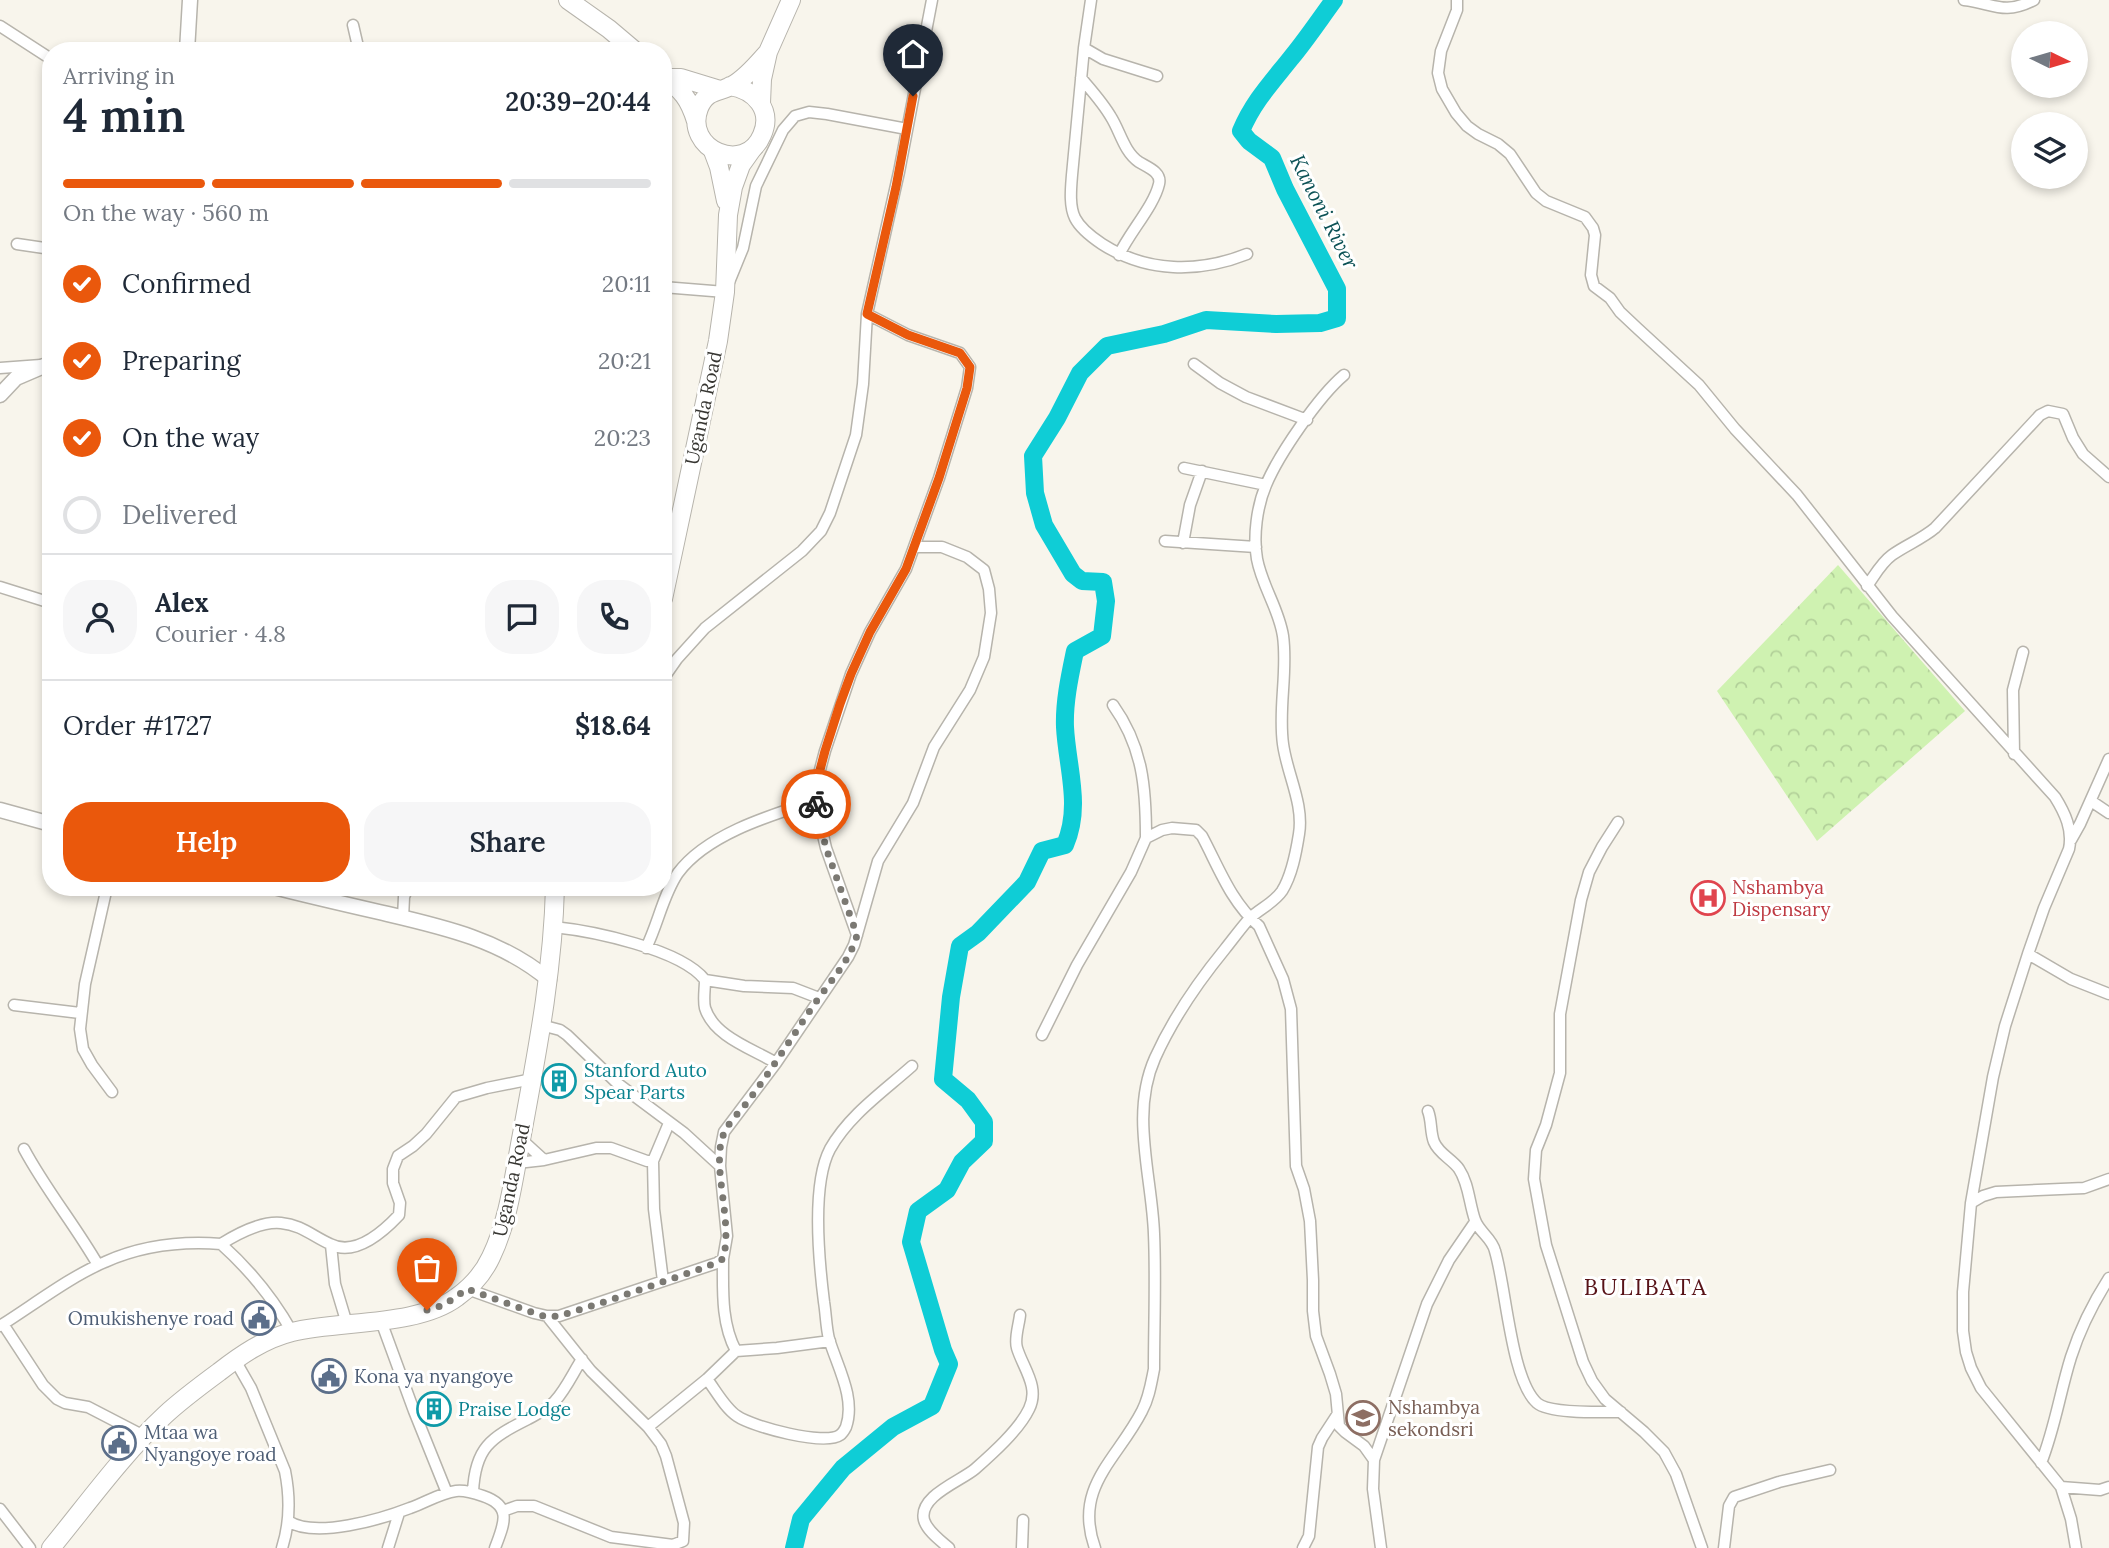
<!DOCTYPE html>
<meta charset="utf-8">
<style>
body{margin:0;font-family:Lora,serif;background:#f6f6f7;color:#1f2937;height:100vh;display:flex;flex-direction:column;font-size:26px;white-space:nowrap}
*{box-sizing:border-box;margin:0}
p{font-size:23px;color:#747a83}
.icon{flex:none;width:38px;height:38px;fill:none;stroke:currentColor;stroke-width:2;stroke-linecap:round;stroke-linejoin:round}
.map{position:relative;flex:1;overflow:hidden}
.drawer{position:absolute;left:42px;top:42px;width:630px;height:854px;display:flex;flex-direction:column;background:#fff;border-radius:28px;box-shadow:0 4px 10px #0003}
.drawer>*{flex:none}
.needle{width:46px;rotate:95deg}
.tools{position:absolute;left:2011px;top:21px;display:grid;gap:14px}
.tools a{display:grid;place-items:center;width:77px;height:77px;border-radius:50%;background:#fff;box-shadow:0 4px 10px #0003;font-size:35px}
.pin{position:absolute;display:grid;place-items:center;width:60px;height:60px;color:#fff;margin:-72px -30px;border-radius:50% 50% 50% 0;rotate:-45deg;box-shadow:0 0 7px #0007}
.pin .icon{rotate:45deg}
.courier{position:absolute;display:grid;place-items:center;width:70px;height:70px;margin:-35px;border:5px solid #ea580c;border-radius:50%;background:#fff;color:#222;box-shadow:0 2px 9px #0007}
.summary em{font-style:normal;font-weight:600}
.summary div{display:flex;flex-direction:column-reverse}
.summary{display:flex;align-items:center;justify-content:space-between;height:119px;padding:0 21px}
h1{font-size:46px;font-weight:600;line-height:52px}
.bar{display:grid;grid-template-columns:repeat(4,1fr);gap:10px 7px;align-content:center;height:84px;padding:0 21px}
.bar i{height:9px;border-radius:5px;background:#e0e1e3}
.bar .selected{background:#ea580c}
.bar p{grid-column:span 4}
.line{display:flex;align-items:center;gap:18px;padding:0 21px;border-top:2px solid #e0e1e3}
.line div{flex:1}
.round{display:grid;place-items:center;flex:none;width:74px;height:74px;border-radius:28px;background:#f6f6f7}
ol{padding:0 21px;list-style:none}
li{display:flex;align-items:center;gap:21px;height:77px}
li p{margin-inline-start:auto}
li .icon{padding:7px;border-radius:50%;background:#ea580c;color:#fff;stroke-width:4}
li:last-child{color:#747a83}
li i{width:38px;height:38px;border:4px solid #e0e1e3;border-radius:50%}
.cta{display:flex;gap:14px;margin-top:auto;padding:14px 21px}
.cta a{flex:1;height:80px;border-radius:28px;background:#ea580c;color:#fff;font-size:28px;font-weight:600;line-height:80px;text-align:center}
.cta a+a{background:#f6f6f7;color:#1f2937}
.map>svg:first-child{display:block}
.park{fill:url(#park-crowns)}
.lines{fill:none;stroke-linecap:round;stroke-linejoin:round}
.river{stroke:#0fcdd6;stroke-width:18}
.minor-casing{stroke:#b7b4ac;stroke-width:13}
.tertiary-casing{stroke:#b7b4ac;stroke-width:17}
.primary-casing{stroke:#b7b4ac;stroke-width:20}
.trunk-casing{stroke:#b7b4ac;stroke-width:20}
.minor{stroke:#fff;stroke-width:10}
.tertiary{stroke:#fff;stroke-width:14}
.primary{stroke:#fff;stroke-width:18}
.trunk{stroke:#fff;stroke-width:18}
.done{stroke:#7b7973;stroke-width:7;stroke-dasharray:0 12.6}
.route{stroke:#ea580c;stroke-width:9}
.labels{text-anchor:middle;stroke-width:6;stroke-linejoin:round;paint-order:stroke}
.street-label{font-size:19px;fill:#373632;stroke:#fff}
.health-label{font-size:19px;fill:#be3a42;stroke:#fff;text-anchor:start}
.culture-label{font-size:19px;fill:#0d838f;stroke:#fff;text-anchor:start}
.service-label{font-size:19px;fill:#4e5e75;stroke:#fff;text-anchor:start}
.education-label{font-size:19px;fill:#785e54;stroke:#fff;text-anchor:start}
.water-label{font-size:21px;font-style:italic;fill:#0c5256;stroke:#fff}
.quarter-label{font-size:23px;letter-spacing:2px;fill:#581318;stroke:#fff}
</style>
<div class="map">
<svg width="2109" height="1548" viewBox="0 0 2109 1548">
<defs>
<pattern id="park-crowns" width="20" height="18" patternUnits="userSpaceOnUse" patternTransform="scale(1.75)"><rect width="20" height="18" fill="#cff2b1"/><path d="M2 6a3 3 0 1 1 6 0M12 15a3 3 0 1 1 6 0" fill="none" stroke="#b2d099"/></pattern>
</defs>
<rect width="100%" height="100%" fill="#f8f5ec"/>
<path class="park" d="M1838 565 1965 711 1817 841 1717 691Z"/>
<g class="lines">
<path class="river" d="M794 1548 801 1519 843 1468 893 1427 932 1406 949 1364 943 1350 911 1242 918 1211 947 1190 962 1162 984 1141V1122L968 1100 943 1079 951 997 960 946 978 933 1027 882 1042 851 1065 845C1082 806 1067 767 1065 727 1064 702 1070 675 1075 651L1102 636 1106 601 1103 582 1082 581 1073 574 1044 525 1035 493 1033 456 1057 418 1080 373 1107 346 1164 334 1206 320 1276 324 1320 323 1337 318V289L1285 189 1272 158 1249 141 1241 131C1253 102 1272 82 1291 58 1306 40 1320 19 1334 0"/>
<g class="minor-casing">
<path id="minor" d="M1091 0 1084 48 1072 175C1071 188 1069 206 1075 218 1080 228 1093 238 1102 244 1147 273 1199 273 1247 254
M1457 0V10L1441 51 1438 73 1442 89 1456 113 1467 126 1478 134 1498 144 1510 154 1536 193 1546 201 1585 217 1593 228 1595 235 1591 275 1594 286 1610 298 1620 312 1637 328 1699 385 1735 429 1797 495 1892 616 2055 797C2065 813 2073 830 2069 849L2044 908 2028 954 2005 1026 1993 1077 1971 1203 1963 1292V1331L1966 1352 1971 1368 1981 1388 2061 1487 2071 1519 2076 1548
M1964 0C1993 3 2003 16 2034 0
M353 25 359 51
M0 26 51 59
M1084 48 1103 59 1157 76
M1081 78C1092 91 1103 103 1111 117 1120 131 1124 152 1139 162 1147 167 1162 172 1159 184 1154 206 1129 233 1119 255
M17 244 51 249
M663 287 725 292 743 248 756 186 783 130 795 116 809 112 827 114 907 129
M1194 364 1220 383 1246 397 1307 420
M0 368 41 365
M1184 468 1266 485
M1165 541 1256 547
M1183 543 1190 505 1202 471
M1867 586C1875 575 1881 563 1892 555 1906 545 1922 539 1935 528L2040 415 2048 411 2063 414 2073 438 2083 454 2109 477
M0 587 51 603
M663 679 677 659 705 628 802 551 821 531 830 513 856 435 863 384 867 314 899 172 932 0
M1113 705C1143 747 1146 788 1146 838
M2014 754 2013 690 2023 652
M2091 801 2109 813
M1618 822 1602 847 1589 872 1581 900 1560 1014V1073L1546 1125 1536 1150 1534 1179 1546 1245 1583 1362 1592 1381 1605 1399 1644 1432 1664 1452 1676 1474 1702 1548
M2071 840 2080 824 2109 759
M107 887 85 984 80 1029 83 1049 92 1065 112 1092
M403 918 404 897 408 887
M554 927C592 931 681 949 705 980 705 989 703 1000 705 1008 714 1037 753 1049 776 1063
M857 935 826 848 815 801 816 785 825 751 851 674 870 632 906 569 914 547 939 478 967 388 970 367 960 353 908 335 867 314
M646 948C658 924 663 895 678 873 707 834 771 815 815 801
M2028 954 2071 979 2109 994
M705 980 744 986 793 988 819 998
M14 1005 80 1013
M541 1025 560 1030 567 1035 617 1083 684 1133 720 1166
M1042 1035 1077 965 1131 872 1146 838 1162 830 1172 828 1196 830 1202 836C1219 868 1231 902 1259 926L1283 979 1291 1009 1296 1166 1304 1189 1310 1221 1313 1280V1311L1316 1336 1330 1374 1336 1394 1339 1426 1345 1432 1364 1446 1374 1460 1373 1489 1381 1548
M1428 1111C1432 1121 1430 1132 1434 1142 1439 1154 1452 1159 1459 1169 1469 1184 1469 1203 1475 1220 1479 1232 1492 1238 1495 1251 1506 1287 1511 1380 1537 1403 1549 1414 1603 1412 1621 1412
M521 1139 544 1160
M24 1149C46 1190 75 1225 98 1265
M653 1161 654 1209 663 1281
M517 1163 544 1160 596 1148H611L647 1161H653L669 1123
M1971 1203 1983 1196 1996 1192 2084 1188 2109 1179
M221 1244C237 1234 261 1221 281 1223 302 1225 312 1236 330 1244 355 1257 383 1232 399 1215L400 1203 393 1183V1169L398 1156 413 1146 426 1134 456 1097 487 1088 532 1079
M331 1245 335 1284 347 1324
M723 1259C723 1290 721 1323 736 1351
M467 1289 534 1313 547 1316H559L717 1263 723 1259 727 1236 720 1166 721 1147 724 1132 776 1063 848 957 854 945 878 861 913 803 934 747 970 690 984 657 991 613 989 589 984 570 967 557 942 547H914
M381 1321 414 1411 447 1493
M3 1324 43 1385 57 1399 65 1403 88 1407 144 1436
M0 1326C32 1306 71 1276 105 1262 141 1246 182 1241 221 1244 250 1270 273 1298 292 1332
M235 1360 251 1388 285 1471C290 1496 290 1523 282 1548
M707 1379C716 1391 725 1408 737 1416 753 1427 825 1446 840 1435 843 1433 845 1429 846 1427 856 1398 837 1366 829 1339 826 1327 826 1314 824 1302 819 1262 811 1185 830 1149 849 1115 884 1091 912 1066
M648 1427 707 1379 736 1351 777 1348 830 1341
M1374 1460 1427 1304 1449 1260 1475 1222
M2041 1463C2055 1428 2060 1392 2071 1357 2080 1329 2093 1303 2109 1278
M2061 1487 2100 1490 2109 1487
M473 1492C475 1448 490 1438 528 1419 537 1414 548 1409 555 1401 566 1389 573 1373 582 1359
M0 1509 30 1548
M503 1511 517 1506H534L611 1537 673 1545 683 1541 684 1523 666 1456 661 1444 648 1427 591 1371 547 1316
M288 1521C315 1539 382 1519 410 1508 425 1503 440 1493 456 1491 465 1490 474 1493 483 1496 513 1506 504 1524 495 1548
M388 1548 399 1513
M949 1548C941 1541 927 1531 924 1520 918 1496 961 1481 975 1469 992 1454 1019 1430 1029 1409 1040 1387 1023 1368 1017 1348 1014 1339 1019 1325 1020 1315
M1022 1548 1023 1520
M1095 1548C1073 1487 1117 1460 1142 1411 1149 1398 1151 1384 1154 1369 1154 1324 1156 1279 1154 1234 1152 1176 1130 1114 1155 1058 1173 1018 1198 982 1225 949 1233 939 1241 928 1249 919 1259 909 1274 903 1282 891 1292 875 1296 853 1299 834 1304 804 1287 774 1283 744 1278 708 1288 672 1283 636 1279 609 1262 586 1257 559 1253 536 1257 506 1266 485 1279 454 1319 396 1344 375
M1303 1548 1309 1536 1318 1447 1322 1438 1337 1415
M1724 1548 1729 1506 1734 1497 1779 1482 1830 1470"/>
</g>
<g class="tertiary-casing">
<path id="tertiary" d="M187 51 190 0
M0 395 16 378 51 363
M0 810 51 824
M274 887C309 896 344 904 379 912 439 926 501 939 549 980"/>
</g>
<g class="primary-casing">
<path id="primary" d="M713 151 719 167 726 201
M663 599 718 341 725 292 728 215 733 187 741 165 753 148
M51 1548C88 1503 122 1455 165 1415 181 1400 200 1386 219 1372 241 1355 264 1339 292 1332 341 1320 417 1327 457 1297 471 1287 484 1272 491 1257 509 1220 514 1175 522 1134 537 1052 553 971 555 887"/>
</g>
<g class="trunk-casing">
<path id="trunk" d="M568 0 609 29 635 51
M663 75C682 91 689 98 696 121
M670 78H681L717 89
M730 86C755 90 773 110 762 135 745 176 683 149 699 108 707 89 719 93 733 85 747 77 757 64 768 52
M761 103 762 79 768 52 791 0"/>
</g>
<use href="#minor" class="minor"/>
<use href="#tertiary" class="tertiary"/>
<use href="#primary" class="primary"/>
<use href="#trunk" class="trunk"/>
</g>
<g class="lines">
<path class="done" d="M427 1310 444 1305 467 1289 534 1313 547 1317 559 1316 607 1301 706 1267 723 1259C734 1219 709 1163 725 1131 731 1119 743 1109 751 1097 775 1065 795 1032 818 999 833 978 850 960 857 935L826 848 816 804"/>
<path class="route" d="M816 804V785L825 751 840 704 851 674 870 632 906 569 914 547 939 478 967 388 970 367 960 353 908 335 867 314 896 187 913 96"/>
</g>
<defs>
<g id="hospital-ring" transform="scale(1.75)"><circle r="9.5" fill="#fff" stroke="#e0444e" stroke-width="1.5"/><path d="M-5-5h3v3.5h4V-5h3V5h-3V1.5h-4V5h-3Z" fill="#e0444e"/></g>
<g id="building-ring" transform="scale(1.75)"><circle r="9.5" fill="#fff" stroke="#0f9aa8" stroke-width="1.5"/><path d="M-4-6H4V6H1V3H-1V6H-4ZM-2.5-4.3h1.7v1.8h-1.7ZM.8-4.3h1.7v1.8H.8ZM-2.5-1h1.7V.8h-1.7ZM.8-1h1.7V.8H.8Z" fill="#0f9aa8"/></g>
<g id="civic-ring" transform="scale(1.75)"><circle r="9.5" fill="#fff" stroke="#5c6f8a" stroke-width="1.5"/><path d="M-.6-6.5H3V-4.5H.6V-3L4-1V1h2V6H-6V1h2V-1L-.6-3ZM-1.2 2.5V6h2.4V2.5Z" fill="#5c6f8a"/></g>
<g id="school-ring" transform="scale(1.75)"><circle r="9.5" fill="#fff" stroke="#8d6e63" stroke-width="1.5"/><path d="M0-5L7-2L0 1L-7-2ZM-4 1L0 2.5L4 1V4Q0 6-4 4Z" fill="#8d6e63"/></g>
</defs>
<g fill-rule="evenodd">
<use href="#hospital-ring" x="1708" y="898"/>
<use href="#building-ring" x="559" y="1081"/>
<use href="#civic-ring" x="259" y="1318"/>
<use href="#civic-ring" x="329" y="1376"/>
<use href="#building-ring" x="434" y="1409"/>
<use href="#school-ring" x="1363" y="1418"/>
<use href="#civic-ring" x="119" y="1443"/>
</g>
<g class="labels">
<g class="street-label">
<text transform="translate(703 408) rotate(-78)" y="7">Uganda Road</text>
<text transform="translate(511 1180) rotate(-78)" y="7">Uganda Road</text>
</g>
<g class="health-label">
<text x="1732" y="894">Nshambya<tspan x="1732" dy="22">Dispensary</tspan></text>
</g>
<g class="culture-label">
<text x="584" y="1077">Stanford Auto<tspan x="584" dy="22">Spear Parts</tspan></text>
<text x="458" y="1416">Praise Lodge</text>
</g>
<g class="service-label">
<text x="234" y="1325" text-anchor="end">Omukishenye road</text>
<text x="354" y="1383">Kona ya nyangoye</text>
<text x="144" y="1439">Mtaa wa<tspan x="144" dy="22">Nyangoye road</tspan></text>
</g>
<g class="education-label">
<text x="1388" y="1414">Nshambya<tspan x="1388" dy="22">sekondsri</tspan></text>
</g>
<g class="water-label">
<text transform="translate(1324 212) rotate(63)" y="7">Kanoni River</text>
</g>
<g class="quarter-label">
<text x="1646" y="1295">BULIBATA</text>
</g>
</g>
</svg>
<div class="tools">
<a><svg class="needle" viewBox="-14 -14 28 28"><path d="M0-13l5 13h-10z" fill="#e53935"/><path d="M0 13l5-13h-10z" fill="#747a83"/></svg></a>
<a><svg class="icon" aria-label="layers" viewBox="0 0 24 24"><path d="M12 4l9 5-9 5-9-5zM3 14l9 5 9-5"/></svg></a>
</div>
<div class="pin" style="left:427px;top:1310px;background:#ea580c"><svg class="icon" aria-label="bag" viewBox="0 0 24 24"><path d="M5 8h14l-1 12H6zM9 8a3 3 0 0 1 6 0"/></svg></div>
<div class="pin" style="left:913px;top:96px;background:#1f2937"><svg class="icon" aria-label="home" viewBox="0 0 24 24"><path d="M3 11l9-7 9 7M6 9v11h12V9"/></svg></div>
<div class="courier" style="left:816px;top:804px"><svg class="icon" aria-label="bike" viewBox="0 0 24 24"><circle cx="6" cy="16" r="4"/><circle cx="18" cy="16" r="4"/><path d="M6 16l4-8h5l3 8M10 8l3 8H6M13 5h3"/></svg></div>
<section class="drawer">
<div class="summary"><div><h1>4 min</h1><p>Arriving in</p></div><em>20:39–20:44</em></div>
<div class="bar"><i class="selected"></i><i class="selected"></i><i class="selected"></i><i></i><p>On the way · 560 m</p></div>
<ol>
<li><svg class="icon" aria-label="check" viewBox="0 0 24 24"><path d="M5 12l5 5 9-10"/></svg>Confirmed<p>20:11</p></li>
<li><svg class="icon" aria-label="check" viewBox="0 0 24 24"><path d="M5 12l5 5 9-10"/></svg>Preparing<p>20:21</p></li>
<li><svg class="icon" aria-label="check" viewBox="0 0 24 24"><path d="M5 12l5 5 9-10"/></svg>On the way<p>20:23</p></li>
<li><i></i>Delivered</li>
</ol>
<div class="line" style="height:126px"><a class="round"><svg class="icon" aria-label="person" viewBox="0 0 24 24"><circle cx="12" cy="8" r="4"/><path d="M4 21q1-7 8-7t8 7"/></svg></a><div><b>Alex</b><p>Courier · 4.8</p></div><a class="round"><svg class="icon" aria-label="chat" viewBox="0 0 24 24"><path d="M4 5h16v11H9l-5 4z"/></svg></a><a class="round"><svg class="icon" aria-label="phone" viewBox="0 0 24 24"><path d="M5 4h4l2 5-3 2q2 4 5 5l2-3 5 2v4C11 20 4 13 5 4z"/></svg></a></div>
<div class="line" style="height:91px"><div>Order #1727</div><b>$18.64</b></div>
<div class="cta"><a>Help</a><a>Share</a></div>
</section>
</div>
